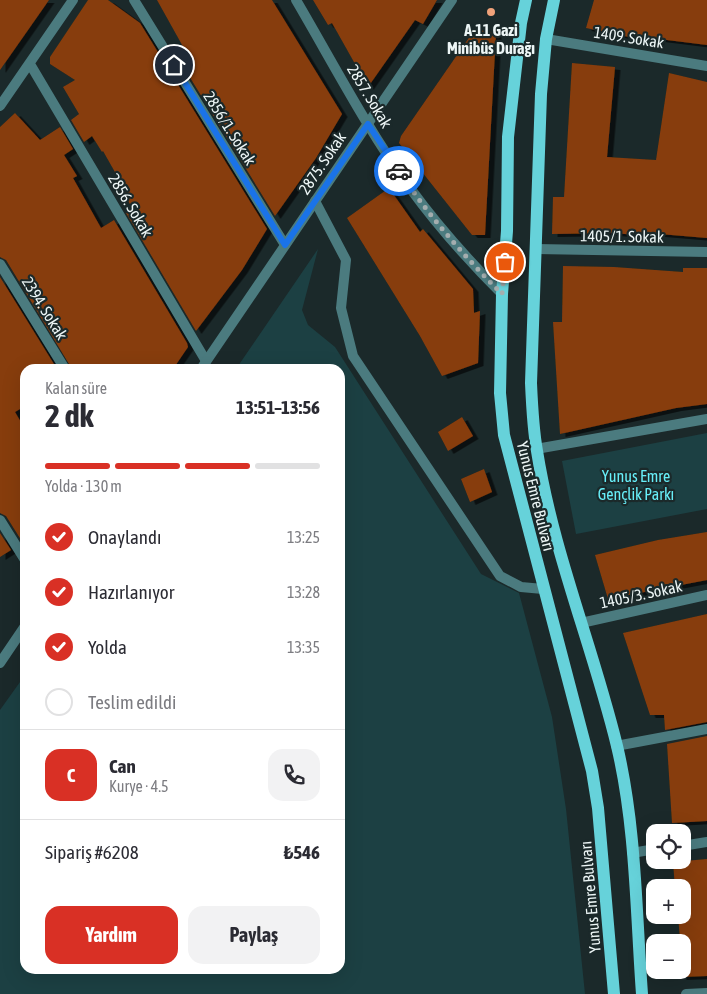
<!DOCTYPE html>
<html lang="tr">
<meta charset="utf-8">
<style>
body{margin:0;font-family:"Asap Condensed",sans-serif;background:#f2f2f3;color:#2b2b33;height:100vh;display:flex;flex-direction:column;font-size:19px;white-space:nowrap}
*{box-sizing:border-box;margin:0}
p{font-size:16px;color:#7c7c81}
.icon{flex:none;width:28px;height:28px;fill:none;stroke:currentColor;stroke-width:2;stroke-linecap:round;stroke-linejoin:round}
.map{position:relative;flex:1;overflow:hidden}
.drawer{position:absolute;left:20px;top:364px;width:325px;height:610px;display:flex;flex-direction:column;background:#fff;border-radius:15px;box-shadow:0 5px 20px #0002}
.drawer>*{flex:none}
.buttons{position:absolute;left:646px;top:824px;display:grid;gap:10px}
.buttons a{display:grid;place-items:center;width:45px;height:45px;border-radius:10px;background:#fff;box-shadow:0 5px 20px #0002;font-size:25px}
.pin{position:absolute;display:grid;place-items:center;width:42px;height:42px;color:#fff;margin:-21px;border:2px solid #fff;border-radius:50%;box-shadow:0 1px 5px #0007}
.courier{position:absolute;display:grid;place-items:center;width:50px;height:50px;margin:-25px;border:4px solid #1a73e8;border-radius:50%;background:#fff;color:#222;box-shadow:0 1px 6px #0007}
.summary em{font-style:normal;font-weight:700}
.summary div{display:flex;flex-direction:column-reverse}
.summary{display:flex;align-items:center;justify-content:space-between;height:85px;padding:0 25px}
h1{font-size:32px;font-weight:700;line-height:38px}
.bar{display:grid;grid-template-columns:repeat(4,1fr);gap:8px 5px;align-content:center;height:60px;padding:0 25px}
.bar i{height:6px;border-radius:4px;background:#e1e1e2}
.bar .on{background:#d93025}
.bar p{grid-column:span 4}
.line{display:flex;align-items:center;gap:12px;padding:0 25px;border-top:1px solid #e1e1e2}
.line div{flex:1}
.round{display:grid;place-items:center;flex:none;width:52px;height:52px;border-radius:15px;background:#f2f2f3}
ol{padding:0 25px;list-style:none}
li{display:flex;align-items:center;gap:15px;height:55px}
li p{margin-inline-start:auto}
li .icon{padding:5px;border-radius:50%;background:#d93025;color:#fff;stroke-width:4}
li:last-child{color:#7c7c81}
li i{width:28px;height:28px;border:2px solid #e1e1e2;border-radius:50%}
.button{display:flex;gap:10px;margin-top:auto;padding:10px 25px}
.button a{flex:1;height:58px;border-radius:15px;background:#d93025;color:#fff;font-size:20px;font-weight:700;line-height:58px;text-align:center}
.button a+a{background:#f2f2f3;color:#2b2b33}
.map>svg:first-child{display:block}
.green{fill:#1c4043}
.building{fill:#873c0a;filter:url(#shadow)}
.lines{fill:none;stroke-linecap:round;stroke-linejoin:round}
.minor{stroke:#4b7b7f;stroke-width:10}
.tertiary{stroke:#4b7b7f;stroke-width:10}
.primary{stroke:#66d2da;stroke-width:12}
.done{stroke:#a4aeaf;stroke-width:5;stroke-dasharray:0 9}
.route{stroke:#1a73e8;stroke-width:6}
.poi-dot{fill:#f0a27a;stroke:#1b292a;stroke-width:2}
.labels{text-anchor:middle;stroke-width:4.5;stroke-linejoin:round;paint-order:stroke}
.poi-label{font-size:16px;font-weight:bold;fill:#edf6f6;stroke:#1b292a}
.street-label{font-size:16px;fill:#edf6f6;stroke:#1b292a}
.park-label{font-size:16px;fill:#67eef8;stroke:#1b292a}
</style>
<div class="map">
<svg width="707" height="994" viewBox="0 0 707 994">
<defs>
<filter id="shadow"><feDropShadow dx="5.5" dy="3" stdDeviation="0" flood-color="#0009"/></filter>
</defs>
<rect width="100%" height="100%" fill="#1b292a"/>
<path class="green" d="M318 249 302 310 308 325 335 347 481 574 519 593 552 717 566 809 585 994H0V710L25 675V969H340V369H236Z
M707 433V509L576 534 562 461Z"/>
<path class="building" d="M0 0H49L0 70Z
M88 0H108L140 23 267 229 242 270 196 331 126 213 133 209 117 183 120 181 103 151 102 152 92 136 84 142 71 120 79 114 63 87 75 80 50 64V57Z
M157 0H272L342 114 316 158 275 216 170 45 191 61Z
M313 0H437L423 24 415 20 368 87 332 23 328 25Z
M594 0H707V45L659 39 658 43 586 28Z
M475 29 496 33 485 235H472L399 143 401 136Z
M572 63 615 67 607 157 656 160 669 73 707 82V238L648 233 647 236 614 233 552 234 553 197H564Z
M15 113 40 140 60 127 73 149 64 155 77 176 73 178 101 228 114 220 187 343 188 347 173 369H72L6 260 0 257V127Z
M389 188 420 232 423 229 473 289 474 313 480 311 478 363 442 376 420 336 347 218Z
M563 266 614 267 683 272V268H707V404L676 408 560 434 553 322H562Z
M0 277 57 369H25V406L15 412 25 429V542L23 543 6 516 0 513Z
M462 417 473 436 448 451 438 432Z
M484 469 492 492 470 502 461 479Z
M707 532V580L608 599 595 555 658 540Z
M0 533 11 550 0 557Z
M707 614V722L665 730 664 715H650L623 633Z
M707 736V821L672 823 667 744Z
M707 859V976L681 977V973H674V970H682V942H673V940H680L678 915H682V888H675L673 862Z"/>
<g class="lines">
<path class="minor" d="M134 0 285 245
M296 0C333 63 367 129 410 188 437 225 470 262 502 294
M546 39 707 66
M30 64 206 361
M0 106 73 0
M315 201 346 260 341 308 353 356 500 576 521 587 543 589
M536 249 707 252
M0 264 65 369
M536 449 707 419
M0 520 25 560
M581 623 707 595
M616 746 707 729
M682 846 707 842
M632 853 655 849
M686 994 707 993"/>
<path class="tertiary" d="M201 369 452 0
M0 663 25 626"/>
<path class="primary" d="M526 0 521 23 508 137 507 231 502 294 500 393 504 435 592 771 598 808 614 994
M554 0 546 39 541 94 531 383C532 406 533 429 537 451 553 552 593 647 617 746 636 826 636 912 642 994"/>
</g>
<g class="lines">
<path class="done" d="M399 171C428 215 465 257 502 294L505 262"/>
<path class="route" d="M174 65 285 245 368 124 399 171"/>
</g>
<circle class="poi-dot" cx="491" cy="12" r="5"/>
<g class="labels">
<g class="poi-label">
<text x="491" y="36">A-11 Gazi<tspan x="491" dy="18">Minibüs Durağı</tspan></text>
</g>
<g class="street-label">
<text transform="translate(629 37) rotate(9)" y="6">1409. Sokak</text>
<text transform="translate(370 96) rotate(59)" y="6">2857. Sokak</text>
<text transform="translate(230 128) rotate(58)" y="6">2856/1. Sokak</text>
<text transform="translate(322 163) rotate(-56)" y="6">2875. Sokak</text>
<text transform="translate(131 205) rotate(59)" y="6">2856. Sokak</text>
<text transform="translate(622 236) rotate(1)" y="6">1405/1. Sokak</text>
<text transform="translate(45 308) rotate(58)" y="6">2394. Sokak</text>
<text transform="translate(536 496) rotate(76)" y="6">Yunus Emre Bulvarı</text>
<text transform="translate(641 594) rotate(-12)" y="6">1405/3. Sokak</text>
<text transform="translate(590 897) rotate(-95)" y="6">Yunus Emre Bulvarı</text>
</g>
<g class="park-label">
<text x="636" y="482">Yunus Emre<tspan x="636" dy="18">Gençlik Parkı</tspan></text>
</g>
</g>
</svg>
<div class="buttons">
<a><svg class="icon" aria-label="locate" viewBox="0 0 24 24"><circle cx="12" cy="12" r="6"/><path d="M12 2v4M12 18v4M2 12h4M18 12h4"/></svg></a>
<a>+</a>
<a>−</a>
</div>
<div class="pin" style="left:505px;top:262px;background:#ea580c"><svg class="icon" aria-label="bag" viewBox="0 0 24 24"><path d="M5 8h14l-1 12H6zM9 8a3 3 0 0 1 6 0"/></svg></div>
<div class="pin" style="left:174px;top:65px;background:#1f2937"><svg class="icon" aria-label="home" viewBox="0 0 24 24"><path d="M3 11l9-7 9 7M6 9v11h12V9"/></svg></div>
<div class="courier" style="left:399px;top:171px"><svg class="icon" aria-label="car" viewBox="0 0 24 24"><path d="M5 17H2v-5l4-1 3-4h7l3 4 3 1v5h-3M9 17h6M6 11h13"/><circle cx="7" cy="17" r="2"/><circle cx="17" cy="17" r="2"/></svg></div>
<section class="drawer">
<div class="summary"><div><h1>2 dk</h1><p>Kalan süre</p></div><em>13:51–13:56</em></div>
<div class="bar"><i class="on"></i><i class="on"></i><i class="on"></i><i></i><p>Yolda · 130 m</p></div>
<ol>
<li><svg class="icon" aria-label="check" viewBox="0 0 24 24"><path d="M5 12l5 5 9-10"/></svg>Onaylandı<p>13:25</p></li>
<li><svg class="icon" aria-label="check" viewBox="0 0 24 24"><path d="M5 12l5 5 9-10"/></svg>Hazırlanıyor<p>13:28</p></li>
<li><svg class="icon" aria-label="check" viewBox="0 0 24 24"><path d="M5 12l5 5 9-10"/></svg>Yolda<p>13:35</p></li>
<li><i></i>Teslim edildi</li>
</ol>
<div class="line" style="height:90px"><b class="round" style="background:#d93025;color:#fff">C</b><div><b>Can</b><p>Kurye · 4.5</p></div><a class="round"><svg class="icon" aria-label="phone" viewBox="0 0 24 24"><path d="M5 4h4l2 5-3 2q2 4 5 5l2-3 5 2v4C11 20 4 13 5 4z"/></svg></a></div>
<div class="line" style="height:65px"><div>Sipariş #6208</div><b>₺546</b></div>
<div class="button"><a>Yardım</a><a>Paylaş</a></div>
</section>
</div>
